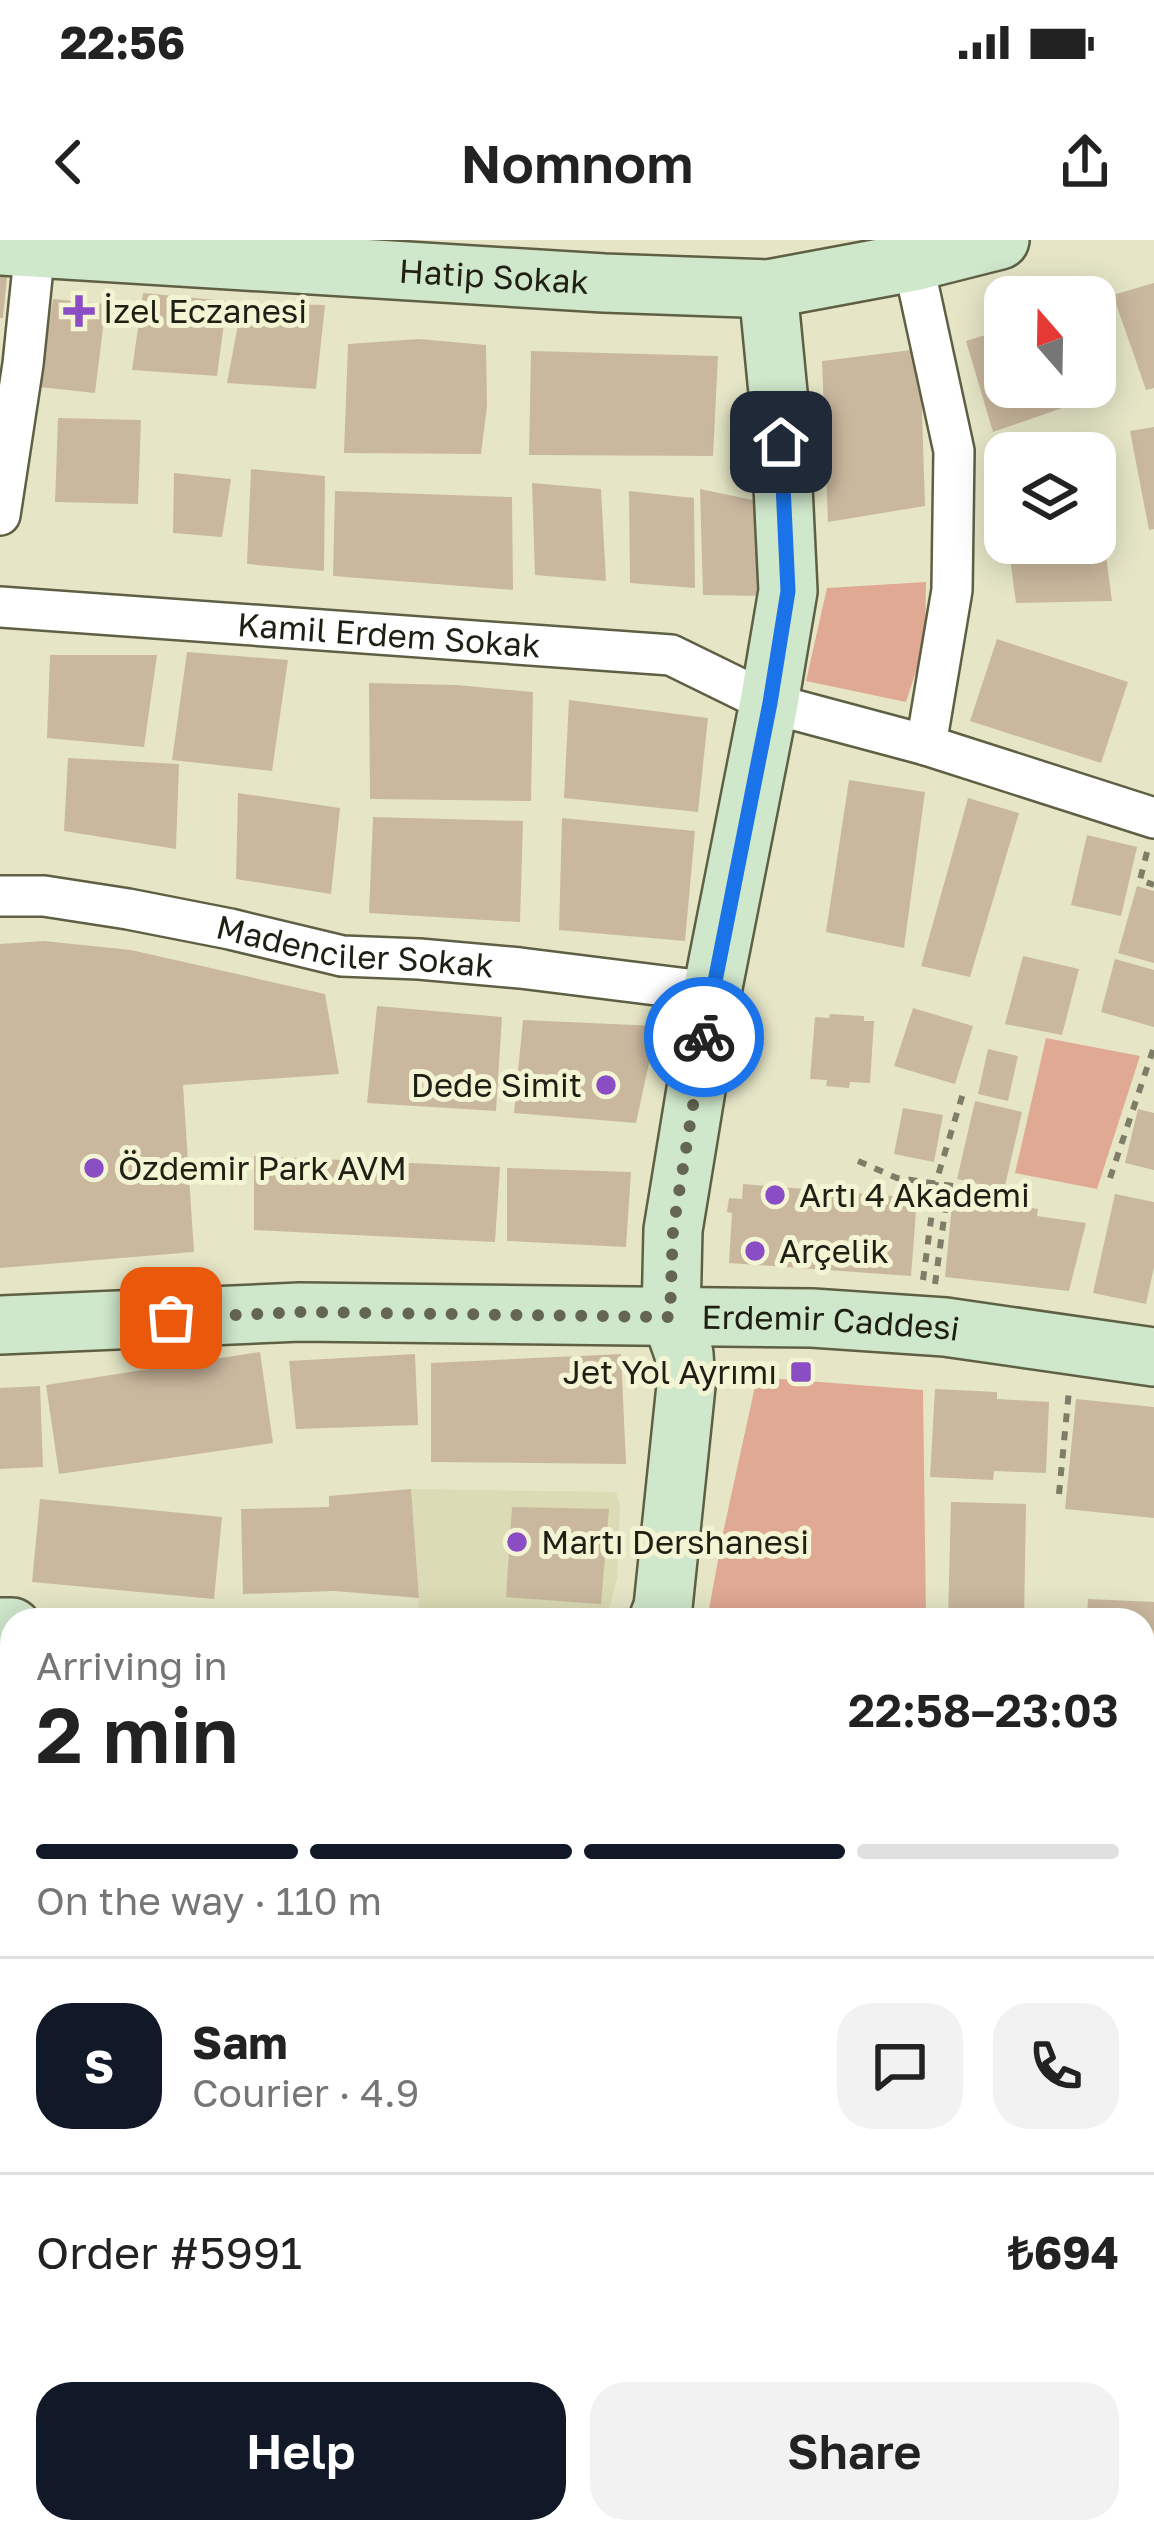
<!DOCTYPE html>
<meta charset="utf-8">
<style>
body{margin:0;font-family:"Golos Text",sans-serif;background:#f2f2f2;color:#222;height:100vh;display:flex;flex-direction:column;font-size:45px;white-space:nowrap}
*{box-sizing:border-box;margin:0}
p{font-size:39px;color:#767676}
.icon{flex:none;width:66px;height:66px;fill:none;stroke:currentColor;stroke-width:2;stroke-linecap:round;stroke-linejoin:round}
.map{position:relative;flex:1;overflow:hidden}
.sheet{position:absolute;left:0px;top:1368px;width:1155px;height:936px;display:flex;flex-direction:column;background:#fff;border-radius:36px 36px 0 0;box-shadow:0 6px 30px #0003}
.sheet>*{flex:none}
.needle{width:78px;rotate:340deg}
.tools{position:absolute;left:984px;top:36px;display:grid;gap:24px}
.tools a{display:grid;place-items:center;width:132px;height:132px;border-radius:24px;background:#fff;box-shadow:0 6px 30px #0003;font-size:60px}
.pin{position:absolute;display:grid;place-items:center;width:102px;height:102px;color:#fff;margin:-51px;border-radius:24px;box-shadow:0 6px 18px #0006}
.courier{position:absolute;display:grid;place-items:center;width:120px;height:120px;margin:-60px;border:9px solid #1a73e8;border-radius:50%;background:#fff;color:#222;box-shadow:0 3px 15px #0007}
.overview em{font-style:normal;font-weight:600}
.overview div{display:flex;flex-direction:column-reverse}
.overview{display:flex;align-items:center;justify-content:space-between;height:204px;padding:0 36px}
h1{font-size:78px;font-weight:600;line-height:90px}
.bar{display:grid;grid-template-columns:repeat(4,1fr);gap:18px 12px;align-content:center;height:144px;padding:0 36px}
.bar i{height:15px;border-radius:9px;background:#e0e0e0}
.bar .on{background:#111827}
.bar p{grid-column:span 4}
.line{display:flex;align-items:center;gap:30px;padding:0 36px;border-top:3px solid #e0e0e0}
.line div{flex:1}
.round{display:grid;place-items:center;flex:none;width:126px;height:126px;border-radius:36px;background:#f2f2f2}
.cta{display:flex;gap:24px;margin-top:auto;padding:24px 36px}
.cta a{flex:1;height:138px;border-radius:36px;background:#111827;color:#fff;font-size:48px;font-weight:600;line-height:138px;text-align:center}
.cta a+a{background:#f2f2f2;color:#222}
.status{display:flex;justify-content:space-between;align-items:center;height:84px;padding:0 60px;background:#fff;direction:ltr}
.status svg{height:33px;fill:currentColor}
header{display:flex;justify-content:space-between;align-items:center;height:156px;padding:0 36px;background:#fff;font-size:54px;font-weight:600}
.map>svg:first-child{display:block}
.built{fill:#dbdbb5}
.green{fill:#e0a993}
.building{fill:#cab89e}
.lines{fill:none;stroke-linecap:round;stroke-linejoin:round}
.street-casing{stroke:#5f5f44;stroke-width:44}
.secondary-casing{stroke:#5f5f44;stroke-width:62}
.primary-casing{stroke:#497c3c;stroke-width:68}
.path{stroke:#7d7d68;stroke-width:6;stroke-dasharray:9 9;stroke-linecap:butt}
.street{stroke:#fff;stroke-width:39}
.secondary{stroke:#cfe7cb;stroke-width:57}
.primary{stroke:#a0ce97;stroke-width:63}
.done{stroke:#656553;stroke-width:12;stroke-dasharray:0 21.6}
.route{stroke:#1a73e8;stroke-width:15}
.poi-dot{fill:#8a4dc3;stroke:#f3f4d4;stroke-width:4.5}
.labels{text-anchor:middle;stroke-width:10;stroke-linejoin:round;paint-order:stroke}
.street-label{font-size:33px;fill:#1f1f14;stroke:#f3f4d4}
.poi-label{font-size:33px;fill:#1f1f14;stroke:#f3f4d4;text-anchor:start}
</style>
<div class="status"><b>22:56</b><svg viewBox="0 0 49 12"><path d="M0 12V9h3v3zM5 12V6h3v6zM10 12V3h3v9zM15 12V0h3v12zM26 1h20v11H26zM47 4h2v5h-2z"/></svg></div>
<header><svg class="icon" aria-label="back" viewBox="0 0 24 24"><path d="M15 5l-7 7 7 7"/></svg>Nomnom<svg class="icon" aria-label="share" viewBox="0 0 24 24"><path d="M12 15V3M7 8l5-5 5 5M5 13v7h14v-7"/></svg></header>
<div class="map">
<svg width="1154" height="2304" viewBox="0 0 1154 2304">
<rect width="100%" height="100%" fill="#e6e6c7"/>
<path class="built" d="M411 1249 616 1252 620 1266 617 1338 607 1379 418 1380 419 1358Z
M407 2292H652L646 2304H402Z
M797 2292H874L894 2304H791Z"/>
<path class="green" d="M926 342 925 403 906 462 806 441 827 348Z
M1046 798 1140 816 1097 949 1015 933Z
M757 1137 923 1150 926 1376 707 1380 723 1293Z
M1143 1571H1154V1743L1143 1735Z"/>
<path class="building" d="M0 37H7L3 78H0Z
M1154 43V148L1146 150 1113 55Z
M143 53 227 61 217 136 132 130Z
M53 59 106 64 95 153 39 147Z
M242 63 325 65 316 149 227 143Z
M1005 89V147H1095L1096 125 1106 153 993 192 966 101Z
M419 99 486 105 487 166 481 214 344 213 348 104Z
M920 109 925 266 828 282 822 121Z
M531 111 718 116 713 216 529 215Z
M58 178 141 180 138 264 55 262Z
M1154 187V289L1149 290 1130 191Z
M997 224H1005V262L1002 263Z
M251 229 325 236 324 331 247 324Z
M174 233 231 239 222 297 173 293Z
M532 243 601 249 606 341 535 335Z
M700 249 758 261 766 356 703 355Z
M335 251 512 257 513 350 333 336Z
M629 251 694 258 695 348 630 343Z
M1098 255 1112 361 1016 363 1008 303H1095V256Z
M997 399 1128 442 1101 523 970 481Z
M187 412 288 420 272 531 172 520Z
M50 415H157L144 507 47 498Z
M369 443 457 445 533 452 531 561 370 559Z
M569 460 708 478 698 572 564 558Z
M68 518 179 524 176 609 64 591Z
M849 540 925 552 904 708 826 692Z
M238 553 340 568 331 654 236 639Z
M968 558 1019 573 970 737 921 726Z
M373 577 523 581 520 682 369 673Z
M562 578 695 591 685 701 559 690Z
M1087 595 1137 607 1121 676 1071 665Z
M1137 646 1154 651V723L1118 713Z
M44 701 131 710 325 754 339 834 183 845 194 1012 0 1028V704Z
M1023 716 1079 729 1062 795 1005 784Z
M1115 719 1154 730V787L1101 772Z
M377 766 502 777 496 871 367 863Z
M913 768 973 786 955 844 894 826Z
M830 774 864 776V781H874L870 843 850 842 849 848 826 846 827 840 810 839 815 777 829 778Z
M523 780 657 786 636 883 514 873Z
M988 809 1018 816 1008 861 978 854Z
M975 861 1022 872 1004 950 957 939Z
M903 868 943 875 934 922 894 914Z
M1138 869 1154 873V930L1125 923Z
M254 916 500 927 495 1002 254 990Z
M507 928 631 932 626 1007 507 1001Z
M743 944 917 958 911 1036 729 1023 732 973 727 972 729 958 742 959Z
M953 954 1038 969 1037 976 1086 983 1069 1051 945 1037Z
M1115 954 1154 962V1027L1146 1064 1093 1053Z
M260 1112 273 1203 59 1234 46 1145Z
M415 1114 418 1185 296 1189 289 1121Z
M621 1114 626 1224 431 1222V1123Z
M40 1146 43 1227 0 1229V1148Z
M935 1149 997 1152V1159L1049 1162 1046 1233 994 1231 993 1240 930 1237Z
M1076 1159 1154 1167V1278L1065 1269Z
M411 1249 419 1358 334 1351 243 1354 241 1269 329 1267V1256Z
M40 1259 222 1277 214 1359 32 1342Z
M951 1262 1026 1264 1024 1380H948Z
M512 1267 609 1269 601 1364 506 1357Z
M1088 1359 1154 1362V1517H1143V1380H1087Z
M1154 1842V1929L1143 1920V1855Z
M0 1954 12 1957V2072L0 2070Z
M1143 1989 1154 1997V2099L1143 2113Z
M719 2292H790L785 2304H713Z"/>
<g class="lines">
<g class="street-casing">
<g id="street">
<path d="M913 22 954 211 952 350 926 505"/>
<path d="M0 275 23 124 35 8"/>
<path id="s1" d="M0 367 671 415 769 463 926 505 1154 578"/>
<path id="s2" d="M0 656H44L128 669 230 689 342 716 419 719 520 728 712 752"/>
<path d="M1143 1556 1154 1558"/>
<path d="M0 2239 12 2244"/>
<path d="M111 2292 137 2304"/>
<path d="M678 2304 684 2292"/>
</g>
</g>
<g class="secondary-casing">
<g id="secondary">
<path id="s3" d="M0 6 604 43 768 49 913 22 1000 0"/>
<path id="s4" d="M0 1085 300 1072 812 1078 945 1087 1154 1117"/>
<path d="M658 1380 663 1367 686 1146 684 1114 671 1077 673 990 712 752 769 463 788 351 779 163 768 49"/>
<path d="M0 1387H12"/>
<path d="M0 1713 12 1715"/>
<path d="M1143 1817 1154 1825"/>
<path d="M0 1939 12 1942"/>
<path d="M1143 2180 1154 2187"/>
<path d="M908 2292 929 2304"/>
</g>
</g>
<g class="primary-casing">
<path id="primary" d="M0 1797 12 1800
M0 1857 12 1861
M1143 2281 1154 2289
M1050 2292 1068 2304"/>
</g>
<path class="path" d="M1147 612 1140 640 1154 645
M858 921 897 938 1018 955
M1110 938 1154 807
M923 1040 936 942 964 850
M935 1044 948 949 1010 958 1029 956
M1059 1254 1069 1150"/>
<use href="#street" class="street"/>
<use href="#secondary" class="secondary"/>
<use href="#primary" class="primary"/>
</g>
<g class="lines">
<path class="done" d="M171 1078 300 1072 670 1077 673 990 704 797"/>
<path class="route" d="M704 797 770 463 788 351 781 202"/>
</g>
<g class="poi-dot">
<path d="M73 53h12v12h12v12h-12v12h-12v-12h-12v-12h12z"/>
<circle cx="606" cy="845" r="12"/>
<circle cx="94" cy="928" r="12"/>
<circle cx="775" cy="955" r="12"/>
<circle cx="755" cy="1011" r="12"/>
<rect x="789" y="1120" width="24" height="24" rx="6"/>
<circle cx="517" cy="1302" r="12"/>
</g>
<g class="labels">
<g class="street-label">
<text dy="12" stroke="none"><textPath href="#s3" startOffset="495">Hatip Sokak</textPath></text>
<text dy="12" stroke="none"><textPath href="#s1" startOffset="390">Kamil Erdem Sokak</textPath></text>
<text dy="12" stroke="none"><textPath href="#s2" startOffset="360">Madenciler Sokak</textPath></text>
<text dy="12" stroke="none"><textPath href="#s4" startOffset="831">Erdemir Caddesi</textPath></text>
</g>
<g class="poi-label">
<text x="103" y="83">İzel Eczanesi</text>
<text x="582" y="857" text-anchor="end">Dede Simit</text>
<text x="118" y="940">Özdemir Park AVM</text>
<text x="799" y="967">Artı 4 Akademi</text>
<text x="779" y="1023">Arçelik</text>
<text x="777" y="1144" text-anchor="end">Jet Yol Ayrımı</text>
<text x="541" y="1314">Martı Dershanesi</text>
</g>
</g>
</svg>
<div class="tools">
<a><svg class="needle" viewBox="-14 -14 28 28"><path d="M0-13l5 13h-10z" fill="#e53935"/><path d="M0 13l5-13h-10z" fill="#767676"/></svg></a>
<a><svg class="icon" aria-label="layers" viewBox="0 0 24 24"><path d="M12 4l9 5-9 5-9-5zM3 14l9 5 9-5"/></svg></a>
</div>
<div class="pin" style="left:171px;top:1078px;background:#ea580c"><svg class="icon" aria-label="bag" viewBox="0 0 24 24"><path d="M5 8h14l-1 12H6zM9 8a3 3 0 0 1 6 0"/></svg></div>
<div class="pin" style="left:781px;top:202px;background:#1f2937"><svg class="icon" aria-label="home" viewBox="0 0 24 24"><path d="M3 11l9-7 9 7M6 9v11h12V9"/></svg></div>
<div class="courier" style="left:704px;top:797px"><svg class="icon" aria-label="bike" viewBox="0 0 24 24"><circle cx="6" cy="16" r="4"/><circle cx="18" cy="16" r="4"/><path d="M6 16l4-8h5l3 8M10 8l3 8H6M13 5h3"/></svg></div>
<section class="sheet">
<div class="overview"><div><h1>2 min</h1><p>Arriving in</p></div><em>22:58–23:03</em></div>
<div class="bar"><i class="on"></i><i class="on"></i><i class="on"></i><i></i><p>On the way · 110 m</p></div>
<div class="line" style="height:216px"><b class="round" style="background:#111827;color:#fff">S</b><div><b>Sam</b><p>Courier · 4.9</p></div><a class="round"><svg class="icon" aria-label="chat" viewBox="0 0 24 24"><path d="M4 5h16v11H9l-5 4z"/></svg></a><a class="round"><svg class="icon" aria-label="phone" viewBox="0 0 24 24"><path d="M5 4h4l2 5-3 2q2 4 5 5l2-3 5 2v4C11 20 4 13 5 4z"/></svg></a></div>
<div class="line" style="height:156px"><div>Order #5991</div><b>₺694</b></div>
<div class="cta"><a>Help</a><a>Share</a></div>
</section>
</div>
